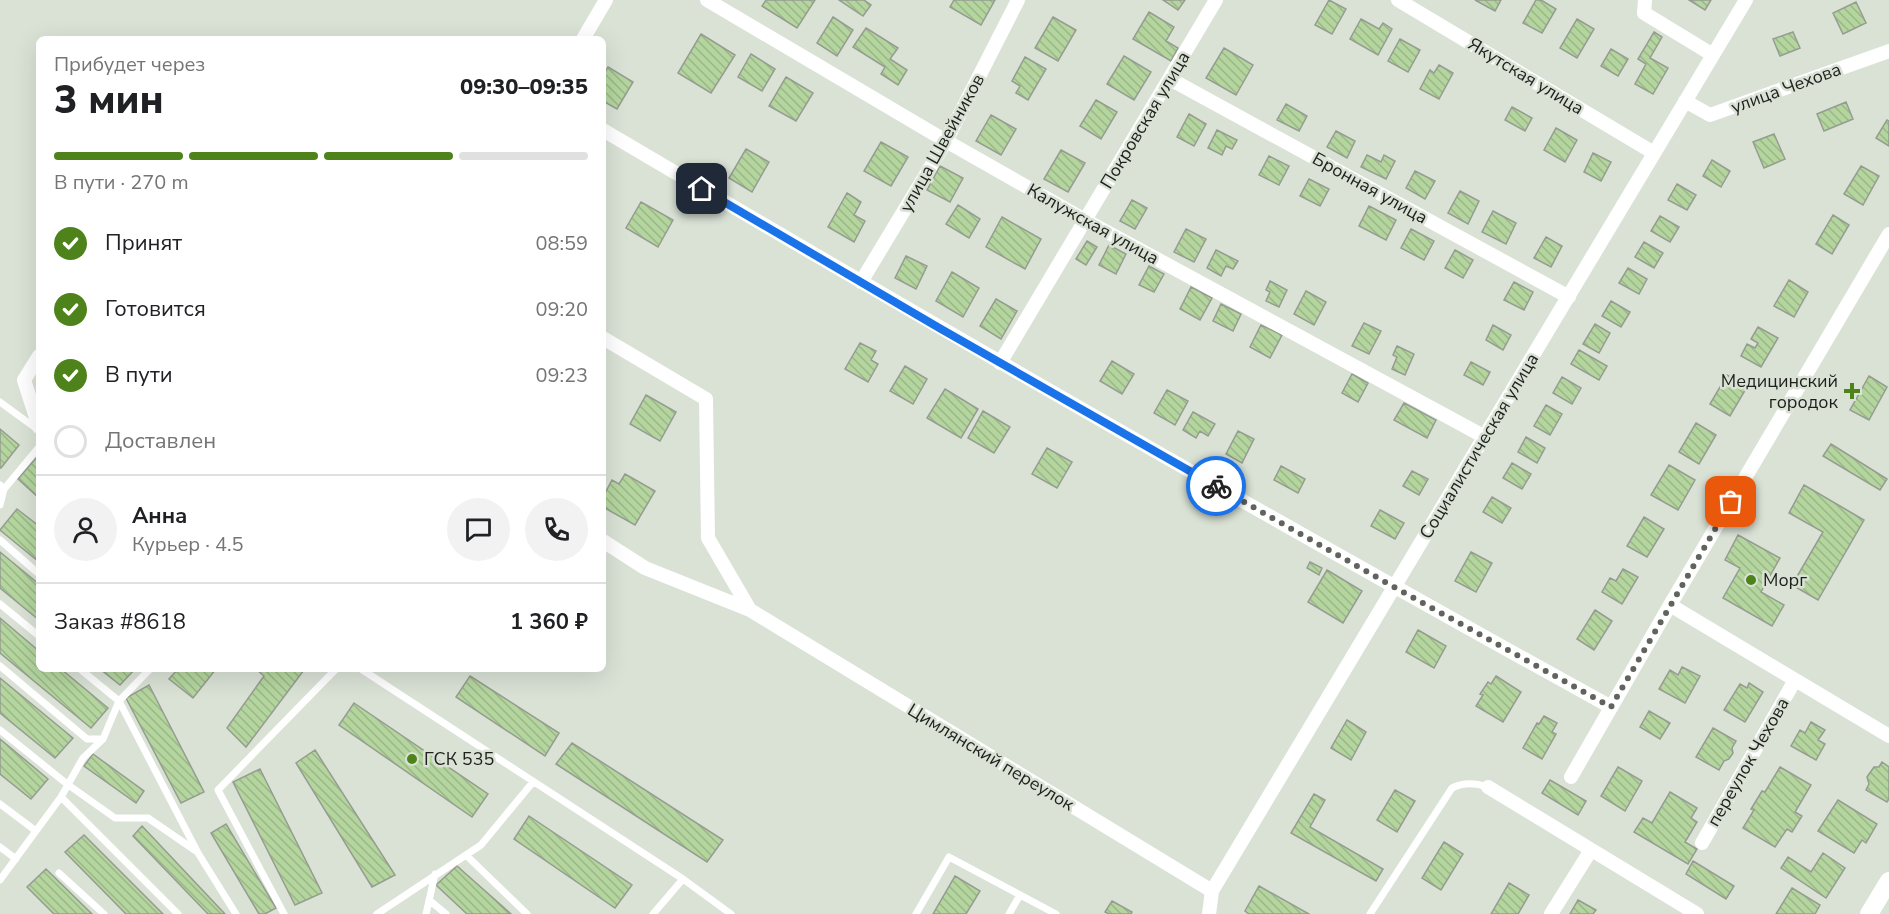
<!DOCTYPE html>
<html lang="ru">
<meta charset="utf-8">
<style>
body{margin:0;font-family:"Nunito Sans",sans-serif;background:#f2f2f2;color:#202124;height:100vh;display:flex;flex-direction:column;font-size:22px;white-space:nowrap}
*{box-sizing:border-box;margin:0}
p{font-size:20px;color:#757577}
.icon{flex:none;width:33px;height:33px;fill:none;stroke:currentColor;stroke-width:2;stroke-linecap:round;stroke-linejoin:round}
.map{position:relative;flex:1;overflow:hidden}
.details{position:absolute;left:36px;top:36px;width:570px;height:636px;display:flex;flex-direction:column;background:#fff;border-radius:9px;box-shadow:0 6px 24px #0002}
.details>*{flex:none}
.pin{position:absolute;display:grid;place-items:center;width:51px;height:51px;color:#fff;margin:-26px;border-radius:12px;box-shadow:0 3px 9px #0006}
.courier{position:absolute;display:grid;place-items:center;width:60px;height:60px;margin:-30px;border:4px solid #1a73e8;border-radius:50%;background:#fff;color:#222;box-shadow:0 2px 8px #0007}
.head em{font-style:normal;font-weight:800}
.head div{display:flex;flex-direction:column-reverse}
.head{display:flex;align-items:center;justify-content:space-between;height:102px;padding:0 18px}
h1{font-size:39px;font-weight:800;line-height:45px}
.bar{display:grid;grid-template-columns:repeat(4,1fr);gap:9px 6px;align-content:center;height:72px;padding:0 18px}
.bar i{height:8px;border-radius:4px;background:#e0e0e0}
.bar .current{background:#4d831a}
.bar p{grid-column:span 4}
.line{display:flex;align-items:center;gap:15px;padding:0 18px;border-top:2px solid #e0e0e0}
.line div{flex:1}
.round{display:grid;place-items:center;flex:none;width:63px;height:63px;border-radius:32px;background:#f2f2f2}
ol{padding:0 18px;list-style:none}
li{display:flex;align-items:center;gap:18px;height:66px}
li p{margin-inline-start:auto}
li .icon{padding:6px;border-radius:50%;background:#4d831a;color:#fff;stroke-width:4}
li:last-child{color:#757577}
li i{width:33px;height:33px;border:3px solid #e0e0e0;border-radius:50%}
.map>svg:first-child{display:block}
.building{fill:url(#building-back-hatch);stroke:#959c91;stroke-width:1.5}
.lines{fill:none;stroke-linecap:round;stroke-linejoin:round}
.service{stroke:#fff;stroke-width:7}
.minor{stroke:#fff;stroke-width:14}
.secondary{stroke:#fff;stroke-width:18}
.done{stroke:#60645d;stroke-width:6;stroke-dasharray:0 10.8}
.route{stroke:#1a73e8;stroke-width:8}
.poi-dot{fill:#4d831a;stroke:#dae2d6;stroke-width:2}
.labels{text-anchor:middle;stroke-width:5;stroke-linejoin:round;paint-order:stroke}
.street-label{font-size:18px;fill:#1e201c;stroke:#dae2d6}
.poi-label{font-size:18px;fill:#1e201c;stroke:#dae2d6;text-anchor:start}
</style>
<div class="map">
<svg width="1889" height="914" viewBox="0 0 1889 914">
<defs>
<pattern id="building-back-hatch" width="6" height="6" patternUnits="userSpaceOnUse" patternTransform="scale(1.5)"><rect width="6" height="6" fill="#b4d69e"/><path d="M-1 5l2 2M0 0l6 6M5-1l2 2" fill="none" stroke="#9ab788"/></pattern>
</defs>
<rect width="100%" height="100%" fill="#dae2d6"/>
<path class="building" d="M766 0H815L797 28 762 6Z
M839 0H864L871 5 863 16Z
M954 0H995L981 25 950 7Z
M1163 0H1185L1178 10Z
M1329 0 1346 9 1332 34 1315 25Z
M1475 0H1501L1495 11Z
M1536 0H1541L1556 9 1542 33 1523 23Z
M1689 0H1711L1705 10Z
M1856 2 1866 23 1843 34 1833 13Z
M1149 12 1174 27 1166 41 1178 48 1171 61 1133 39Z
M833 17 853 30 837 56 817 43Z
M1053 17 1076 30 1058 61 1035 48Z
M1361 19 1379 29 1383 23 1392 29 1378 55 1350 39Z
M1577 19 1594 29 1577 58 1560 48Z
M866 28 898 48 890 59 907 70 898 85 881 74 885 67 853 47Z
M1654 32 1662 37 1650 58 1668 68 1653 94 1635 84 1646 64 1638 59Z
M1793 32 1800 48 1780 56 1773 39Z
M701 34 735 55 711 93 678 73Z
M1400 39 1420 50 1408 72 1388 61Z
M1224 48 1253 65 1236 95 1206 78Z
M1611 49 1628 59 1618 76 1601 66Z
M751 54 775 69 762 91 738 77Z
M1124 56 1151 72 1134 100 1107 84Z
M1025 57 1046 69 1028 100 1016 93 1020 86 1012 81Z
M1439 65 1453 73 1439 99 1420 89 1430 70 1434 73Z
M608 67 633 82 617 109 603 101V76Z
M786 77 813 93 796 121 769 106Z
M1096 100 1117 112 1101 139 1080 126Z
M1846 102 1853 119 1824 131 1817 114Z
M1286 104 1307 116 1299 131 1277 120Z
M1512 107 1532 118 1525 131 1505 120Z
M1189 114 1206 124 1194 146 1177 137Z
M991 115 1016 129 1001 155 976 141Z
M1887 120 1889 121V146L1876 138Z
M1556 128 1577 140 1565 162 1544 150Z
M1217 130 1237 140 1232 149 1226 146 1222 155 1208 148Z
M1336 131 1355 141 1347 158 1327 147Z
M1774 134 1785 159 1764 168 1753 142Z
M881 142 908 157 891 186 864 171Z
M746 149 769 162 752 192 729 178Z
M1061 150 1085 163 1068 192 1044 179Z
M1593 153 1611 162 1601 181 1584 172Z
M1367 155 1381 162 1384 155 1395 161 1386 179 1361 167Z
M1269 156 1289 166 1279 185 1259 175Z
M1712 160 1730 171 1721 187 1703 176Z
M940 166 963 178 950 202 927 190Z
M1861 166 1879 176 1863 205 1844 194Z
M1415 171 1435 181 1425 199 1406 188Z
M1309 179 1329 189 1320 206 1300 196Z
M1677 184 1696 195 1687 210 1668 200Z
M1460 191 1479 201 1468 224 1448 213Z
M847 193 861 202 854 215 865 221 854 242 828 227Z
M1132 200 1147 208 1135 229 1120 221Z
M641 202 673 220 658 247 626 228Z
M958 205 980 219 969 238 946 224Z
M1369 206 1396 220 1386 240 1359 226Z
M1493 211 1516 223 1506 244 1482 232Z
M1833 215 1849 225 1832 254 1816 244Z
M1660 216 1679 227 1670 242 1651 231Z
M1002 217 1041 239 1025 269 986 247Z
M1186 229 1206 239 1194 262 1174 252Z
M1411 229 1434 241 1424 260 1401 248Z
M1546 237 1562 246 1551 267 1534 258Z
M1087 241 1097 247 1086 265 1076 259Z
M1644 242 1663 253 1654 268 1635 257Z
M1109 245 1126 254 1116 274 1099 265Z
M1216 250 1238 261 1233 269 1226 266 1221 276 1207 268Z
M1455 250 1473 260 1463 278 1445 268Z
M906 256 927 266 916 289 895 278Z
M1149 266 1164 274 1154 292 1139 285Z
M1628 268 1647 279 1639 294 1619 283Z
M952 272 979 288 963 317 936 301Z
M1789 280 1808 292 1794 317 1774 306Z
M1270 281 1287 290 1279 307 1266 301 1270 292 1266 290Z
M1514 282 1533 292 1524 310 1504 300Z
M1191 287 1212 298 1200 320 1180 309Z
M1306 291 1326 302 1314 325 1294 314Z
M996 299 1017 311 1001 339 980 326Z
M1611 301 1630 312 1621 327 1602 316Z
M1221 304 1241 314 1233 331 1213 321Z
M1364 323 1381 331 1369 354 1352 346Z
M1595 324 1610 333 1599 353 1583 344Z
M1261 325 1282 335 1270 358 1250 347Z
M1493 325 1511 335 1503 350 1486 340Z
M1758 327 1778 338 1761 367 1741 356 1747 344 1755 348 1758 343 1751 339Z
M860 343 876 351 871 360 878 364 868 382 845 369Z
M1397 346 1414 354 1405 375 1392 369 1397 357 1393 355Z
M1579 350 1607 366 1599 380 1571 364Z
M1112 361 1134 374 1122 394 1100 381Z
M1471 362 1490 372 1483 385 1464 375Z
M905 366 927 379 913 404 890 391Z
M1352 374 1368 383 1358 402 1342 393Z
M1727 375 1747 387 1730 416 1710 404Z
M1869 376 1887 387 1869 420 1850 410Z
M1562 377 1581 388 1572 404 1553 393Z
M945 389 978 409 961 438 927 418Z
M1167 390 1188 401 1175 425 1154 413Z
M646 395 676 412 660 441 630 424Z
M1404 403 1436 420 1427 438 1394 420Z
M1546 405 1562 414 1550 435 1534 426Z
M983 411 1010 427 994 453 968 438Z
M1193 412 1215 424 1208 436 1200 431 1196 438 1183 430Z
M1696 423 1716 435 1699 464 1679 452Z
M0 429 19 445 1 468H0Z
M1238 431 1254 439 1242 463 1226 454Z
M1526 437 1545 448 1537 463 1518 452Z
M1831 444 1887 479 1880 490 1823 456Z
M1047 448 1072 462 1057 488 1032 474Z
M36 458 39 461V498L18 479Z
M1512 463 1531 474 1522 489 1503 478Z
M1669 465 1695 480 1678 510 1651 495Z
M1281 466 1305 479 1298 493 1274 480Z
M1412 471 1428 479 1419 495 1403 486Z
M625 474 655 491 635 525 603 507V497L612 480 619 484Z
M1804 485 1864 520 1818 600 1792 585 1823 532 1789 513Z
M1492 497 1511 508 1502 523 1483 512Z
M17 509 39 526V562L0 530Z
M1380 510 1404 523 1395 539 1371 526Z
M1644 517 1664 529 1647 557 1627 546Z
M1738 535 1780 558 1761 592 1784 605 1772 626 1723 598 1740 568 1725 560Z
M0 552 39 584V620L0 588Z
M1471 552 1492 563 1476 592 1455 581Z
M1310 562 1322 568 1319 575 1307 568Z
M1623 569 1638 577 1622 604 1602 592 1610 578 1616 581Z
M1327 570 1362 591 1343 623 1308 602Z
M1595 610 1612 621 1594 650 1577 639Z
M0 618 39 651V669H61L108 708 91 728 0 653Z
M1418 630 1446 646 1434 668 1406 652Z
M1682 667 1700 676 1685 703 1659 689 1670 670 1678 675Z
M100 669H135L120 685Z
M178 669H216L193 698 169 679Z
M256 669 304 670 246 747 227 728 264 676Z
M470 676 559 733 545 756 456 697Z
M1496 676 1521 692 1503 722 1476 706 1483 695 1480 694 1488 682 1491 684Z
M0 678 73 738 55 758 0 713Z
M1749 683 1763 692 1745 722 1724 710 1740 684 1747 688Z
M149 685 204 792 181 803 126 698Z
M354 703 488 794 472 817 339 725Z
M1649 711 1670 723 1660 739 1640 727Z
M1544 716 1557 723 1552 732 1556 734 1542 759 1523 748 1537 723 1539 724Z
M1347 720 1366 732 1351 760 1331 748Z
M1811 722 1825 730 1818 740 1825 744 1816 760 1791 746 1800 730 1805 733Z
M1713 728 1736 741 1732 748 1733 753 1729 759 1724 761 1719 770 1696 757Z
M0 739 48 779 31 799 0 774Z
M572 743 723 840 707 862 556 764Z
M315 750 395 875 372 887 296 763Z
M93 754 144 791 136 803 84 766Z
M1882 762 1889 767V799L1887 802 1866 790 1869 784 1867 777 1874 767H1879Z
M1618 767 1642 781 1625 811 1601 796Z
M1780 767 1811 785 1795 812 1802 816 1792 832 1787 829 1775 847 1743 828 1754 810 1751 809 1762 791 1765 792Z
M260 769 322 893 295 905 233 782Z
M1550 780 1586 801 1578 815 1542 793Z
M1395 790 1415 801 1397 832 1377 820Z
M1670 792 1697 808 1691 818 1697 822 1685 842 1697 849 1688 864 1634 832 1643 818 1652 823Z
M1314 794 1325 800 1310 827 1383 869 1376 881 1291 833Z
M1838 800 1877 824 1866 843 1862 840 1854 853 1818 831Z
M529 816 632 885 615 908 514 839Z
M226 824 276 908 265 914H259L211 833Z
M142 826 225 914H208L133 836Z
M84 835 163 914H126L65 852Z
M1444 842 1463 854 1441 890 1422 878Z
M1823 853 1845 868 1826 898 1781 868 1788 857 1811 872Z
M1693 861 1734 886 1726 899 1686 874Z
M457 866 511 914H467L436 885Z
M46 869 92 914H54L27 887Z
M955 876 980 891 966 914H933Z
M1509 883 1529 895 1518 914H1491Z
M1259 886 1309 914H1249L1245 911Z
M1792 888 1820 905 1815 914H1776Z
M1578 900 1596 910 1593 914H1570Z
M1112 901 1132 912 1131 914H1109L1105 912Z"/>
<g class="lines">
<path class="service" d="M0 402 37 429
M0 485 4 489 0 505
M0 494 39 447
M0 540 39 574
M0 604 39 636
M0 666 87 739H103
M80 669 119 701 198 853 236 914
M361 669 683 879 731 914
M0 730 67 784 115 818H148L196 851
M61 797 178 914
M0 804 36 831
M0 847 16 859
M466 855 527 914
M59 873 104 914
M0 880 61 797 83 758 103 739 119 701 150 669
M429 900 446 914
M284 914 218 790 336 669
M377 914 481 845 533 782
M426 914 435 874
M653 914 683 879
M916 914 949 857 1056 914
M1009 914 1020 895
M1370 914 1452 788C1464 782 1475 783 1488 787"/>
<path class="minor" d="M707 0 946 141 1085 220 1485 437
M1398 0 1654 153
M1645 0 1644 13 1713 55
M583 39 606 0
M1170 79 1569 297
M1685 101 1710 115 1889 51
M603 130C936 327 1272 520 1611 707
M861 282 946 141 1018 0
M603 338 706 399 708 538 750 610
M39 356 24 380 39 427
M1000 363 1216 0
M603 541 645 568 750 610 1212 891 1209 914
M1670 605 1889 736
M1571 777 1670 605 1889 234
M1488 787 1697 914
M1702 843 1795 680
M1212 891 1746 0
M1551 914 1591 850"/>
<path class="secondary" d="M1869 914 1889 881"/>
</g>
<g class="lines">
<path class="done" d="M1216 486 1394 587 1611 707 1731 502"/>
<path class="route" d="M702 189 941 329 1216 486"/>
</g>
<g class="poi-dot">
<path d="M1849 382h6v6h6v6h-6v6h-6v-6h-6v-6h6z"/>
<circle cx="1751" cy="580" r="6"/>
<circle cx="412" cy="759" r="6"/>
</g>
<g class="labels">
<g class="street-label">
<text transform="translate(1526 76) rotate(31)" y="6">Якутская улица</text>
<text transform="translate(1786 88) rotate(-20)" y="6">улица Чехова</text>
<text transform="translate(1145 120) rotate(-59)" y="6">Покровская улица</text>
<text transform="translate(942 143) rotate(-61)" y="6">улица Швейников</text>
<text transform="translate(1370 188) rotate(29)" y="6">Бронная улица</text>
<text transform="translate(1093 224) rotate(29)" y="6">Калужская улица</text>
<text transform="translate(1479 446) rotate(-59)" y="6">Социалистическая улица</text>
<text transform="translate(991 757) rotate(31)" y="6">Цимлянский переулок</text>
<text transform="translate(1748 762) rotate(-60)" y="6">переулок Чехова</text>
</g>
<g class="poi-label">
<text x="1838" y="387" text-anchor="end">Медицинский<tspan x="1838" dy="21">городок</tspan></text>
<text x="1763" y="586">Морг</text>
<text x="424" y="765">ГСК 535</text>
</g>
</g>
</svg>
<div class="pin" style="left:1731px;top:502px;background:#ea580c"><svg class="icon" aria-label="bag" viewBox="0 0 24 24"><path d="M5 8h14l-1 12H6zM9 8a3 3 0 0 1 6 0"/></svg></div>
<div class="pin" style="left:702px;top:189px;background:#1f2937"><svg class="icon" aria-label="home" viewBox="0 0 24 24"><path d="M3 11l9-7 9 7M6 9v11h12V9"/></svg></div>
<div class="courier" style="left:1216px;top:486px"><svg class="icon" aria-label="bike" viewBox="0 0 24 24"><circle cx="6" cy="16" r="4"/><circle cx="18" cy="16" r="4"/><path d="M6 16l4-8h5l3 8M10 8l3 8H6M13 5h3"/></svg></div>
<section class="details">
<div class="head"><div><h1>3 мин</h1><p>Прибудет через</p></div><em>09:30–09:35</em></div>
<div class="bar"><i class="current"></i><i class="current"></i><i class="current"></i><i></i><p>В пути · 270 m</p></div>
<ol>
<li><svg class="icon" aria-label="check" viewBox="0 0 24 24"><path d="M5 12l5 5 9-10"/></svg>Принят<p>08:59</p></li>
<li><svg class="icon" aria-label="check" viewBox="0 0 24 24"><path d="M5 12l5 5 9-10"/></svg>Готовится<p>09:20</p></li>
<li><svg class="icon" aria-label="check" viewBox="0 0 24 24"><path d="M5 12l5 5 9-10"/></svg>В пути<p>09:23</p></li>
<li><i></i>Доставлен</li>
</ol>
<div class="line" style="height:108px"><a class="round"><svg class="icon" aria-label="person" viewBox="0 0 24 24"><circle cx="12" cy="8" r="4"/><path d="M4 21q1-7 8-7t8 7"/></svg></a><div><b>Анна</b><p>Курьер · 4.5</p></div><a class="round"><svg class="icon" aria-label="chat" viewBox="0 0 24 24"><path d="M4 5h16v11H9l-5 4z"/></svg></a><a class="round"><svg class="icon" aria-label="phone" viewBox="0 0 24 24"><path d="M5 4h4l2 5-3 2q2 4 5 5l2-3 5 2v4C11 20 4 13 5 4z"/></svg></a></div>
<div class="line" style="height:78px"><div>Заказ #8618</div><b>1 360 ₽</b></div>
</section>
</div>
